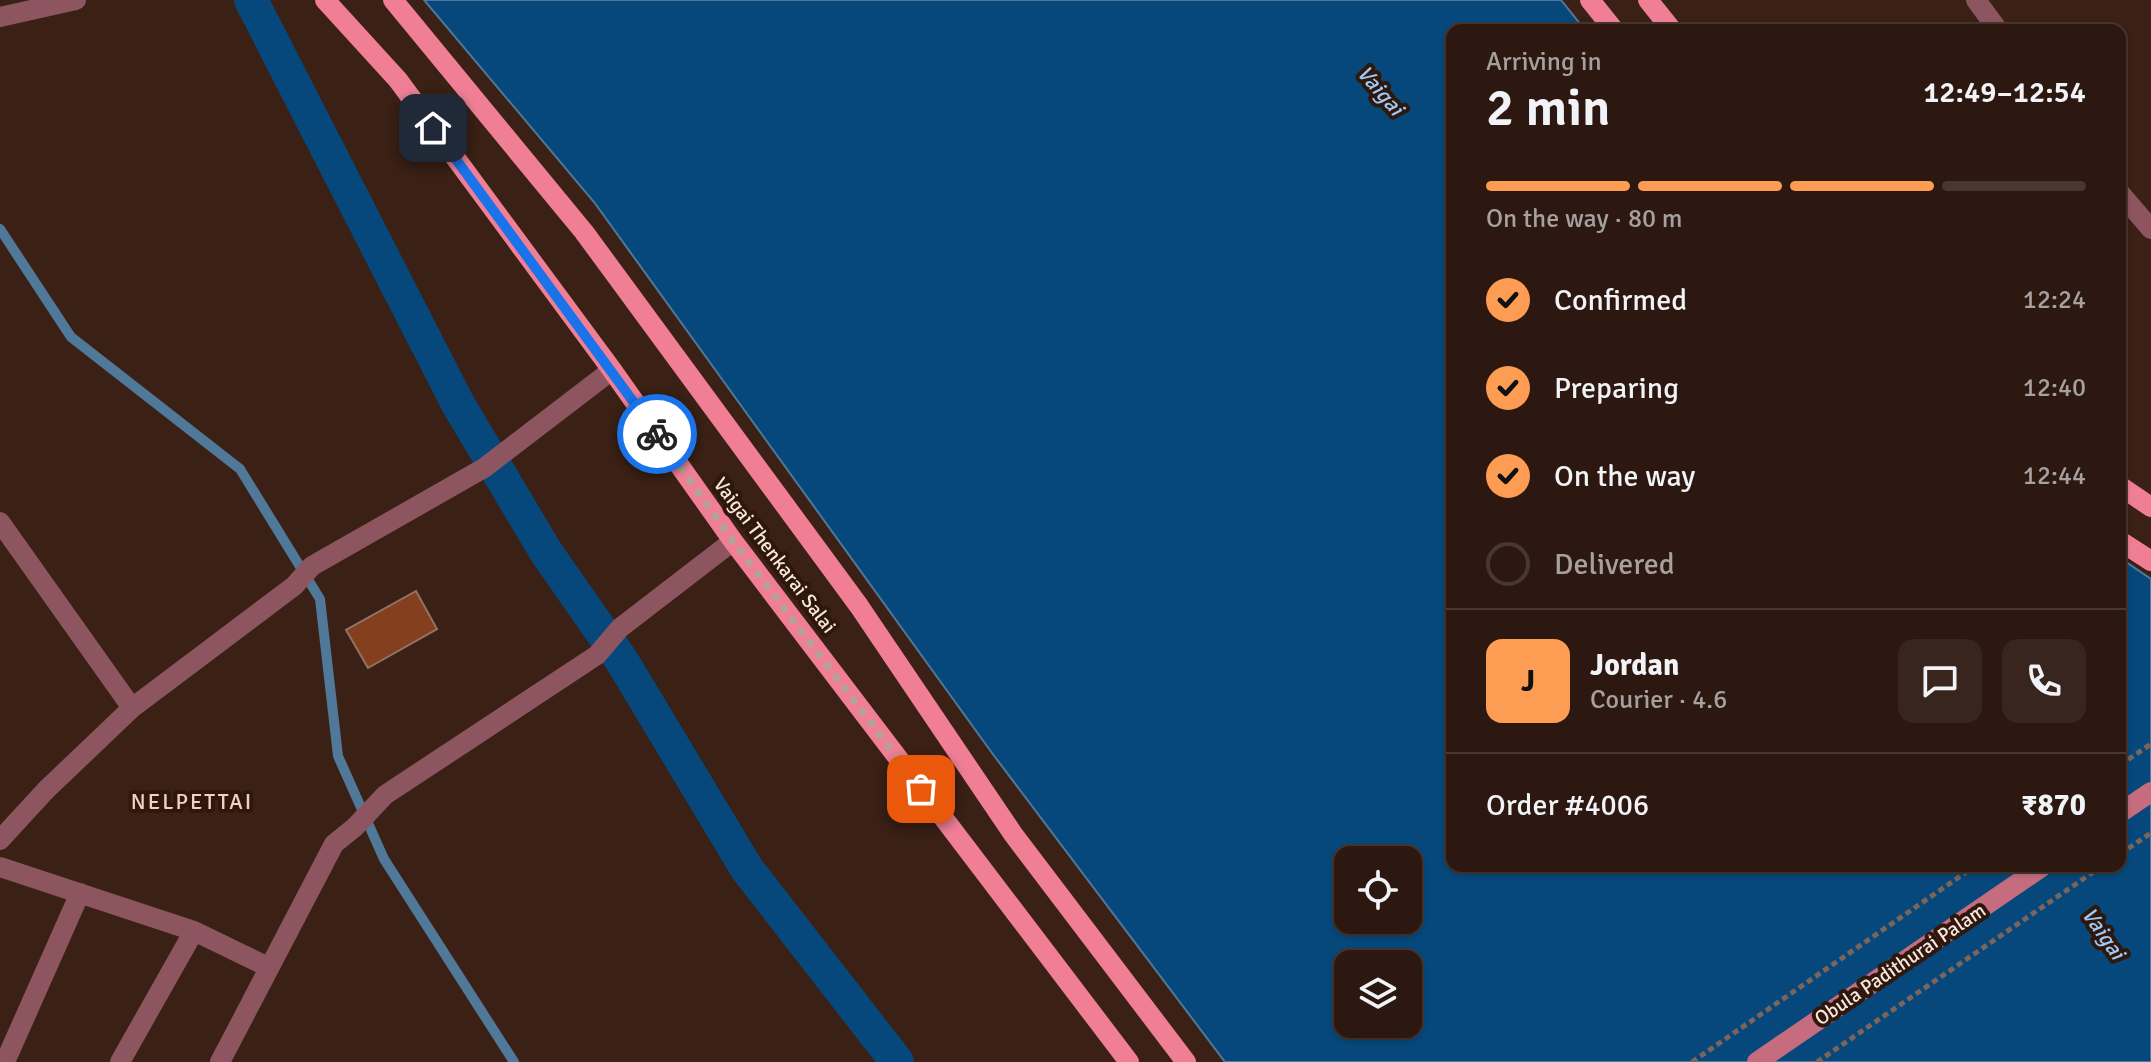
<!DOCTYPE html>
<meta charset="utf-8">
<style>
body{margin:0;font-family:Signika,sans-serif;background:#38251e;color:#f1f3f6;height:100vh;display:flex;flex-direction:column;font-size:30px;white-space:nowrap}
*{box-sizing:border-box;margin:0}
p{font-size:26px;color:#a6a09f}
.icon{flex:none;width:44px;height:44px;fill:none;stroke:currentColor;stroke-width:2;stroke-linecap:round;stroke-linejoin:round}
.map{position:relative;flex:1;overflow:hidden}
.side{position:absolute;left:1446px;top:24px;width:680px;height:848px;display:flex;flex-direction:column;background:#2c1810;border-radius:16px;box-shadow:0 2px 6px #0004,0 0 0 2px #483730}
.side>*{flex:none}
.tools{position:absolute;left:1334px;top:846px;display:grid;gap:16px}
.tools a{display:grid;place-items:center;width:88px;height:88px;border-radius:16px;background:#2c1810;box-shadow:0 2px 6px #0004,0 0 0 2px #483730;font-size:40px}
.pin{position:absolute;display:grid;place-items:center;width:68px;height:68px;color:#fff;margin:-34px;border-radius:16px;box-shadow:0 4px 12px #0006}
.courier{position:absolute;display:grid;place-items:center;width:80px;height:80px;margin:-40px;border:6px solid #1a73e8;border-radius:50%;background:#fff;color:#222;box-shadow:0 2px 10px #0007}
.overview em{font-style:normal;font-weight:600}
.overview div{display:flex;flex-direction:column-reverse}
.overview{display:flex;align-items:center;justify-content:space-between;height:136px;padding:0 40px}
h1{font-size:52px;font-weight:600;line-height:60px}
.bar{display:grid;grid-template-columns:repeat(4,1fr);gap:12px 8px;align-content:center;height:96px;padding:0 40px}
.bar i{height:10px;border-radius:6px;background:#483730}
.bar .selected{background:#fc9d53}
.bar p{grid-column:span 4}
.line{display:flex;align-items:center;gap:20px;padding:0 40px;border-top:2px solid #483730}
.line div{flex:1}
.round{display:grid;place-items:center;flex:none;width:84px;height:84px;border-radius:16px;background:#38251e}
ol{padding:0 40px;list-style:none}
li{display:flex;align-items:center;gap:24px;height:88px}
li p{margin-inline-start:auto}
li .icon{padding:8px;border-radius:50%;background:#fc9d53;color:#111;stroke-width:4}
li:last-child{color:#a6a09f}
li i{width:44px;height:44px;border:4px solid #483730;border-radius:50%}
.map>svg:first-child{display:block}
.water{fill:#06487b;stroke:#4f7899;stroke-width:2;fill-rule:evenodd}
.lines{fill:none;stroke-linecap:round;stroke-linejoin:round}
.stream{stroke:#4f7899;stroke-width:10}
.canal{stroke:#06487b;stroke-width:34}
.building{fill:#843f1f;stroke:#927366;stroke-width:2}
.path{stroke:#7b645a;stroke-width:5;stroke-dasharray:6 4;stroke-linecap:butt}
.street{stroke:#8c555f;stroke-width:20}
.secondary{stroke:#c56d7e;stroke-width:20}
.primary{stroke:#f07f96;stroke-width:20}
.done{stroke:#b6a198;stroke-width:8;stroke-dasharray:0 14.4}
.route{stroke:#1a73e8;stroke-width:10}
.labels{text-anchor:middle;stroke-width:8;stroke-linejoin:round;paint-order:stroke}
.street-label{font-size:20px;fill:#f8e7df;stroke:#2f170c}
.water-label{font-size:22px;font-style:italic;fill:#9cc9f7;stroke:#2f170c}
.neighbourhood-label{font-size:22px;letter-spacing:2px;fill:#f3d1c2;stroke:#2f170c}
</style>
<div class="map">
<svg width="2151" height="1062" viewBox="0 0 2151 1062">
<rect width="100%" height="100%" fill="#3a2015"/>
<path class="water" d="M424 0H1561L1585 30H1452V866H2120V558L2151 579V1062H1225L992 753 594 202ZM1348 860H1408V920H1348ZM1348 964H1408V1024H1348Z"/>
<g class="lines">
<path class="stream" d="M0 229 71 337 240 469 320 599 338 756 384 859 514 1062"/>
<path class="canal" d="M251 0 458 404 546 552 622 661 747 869 897 1062"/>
</g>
<path class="building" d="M416 591 437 629 368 668 346 630Z"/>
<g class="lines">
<path class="path" d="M2120 765 2151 744
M2120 854 2151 833
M1692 1062 1975 866
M1817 1062 2102 866"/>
<path class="street" d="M1976 0 1998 30
M0 17 76 0
M2120 193 2151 229
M0 522 132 708
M0 840 46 790 132 708 294 586 312 566 484 468 612 370
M0 867 194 931 268 967
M5 1062 80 893
M120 1062 194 931
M220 1062 334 844 355 827 385 795 597 655 620 628 733 541"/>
<path class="secondary" d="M2120 813 2151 792
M1757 1062 2043 866"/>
<path class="primary" d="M325 0 398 80 612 370 733 541 1129 1062
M393 0 584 232 859 606 1013 834 1186 1062
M1590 0 1614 30
M1648 0 1672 30
M2120 486 2151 507
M2120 541 2151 561"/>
</g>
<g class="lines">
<path class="done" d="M657 434 733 541 921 789"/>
<path class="route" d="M433 128 657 434"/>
</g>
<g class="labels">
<g class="street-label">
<text transform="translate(775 555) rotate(53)" y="7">Vaigai Thenkarai Salai</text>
<text transform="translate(1900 964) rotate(-34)" y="7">Obula Padithurai Palam</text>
</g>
<g class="water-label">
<text transform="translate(1381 90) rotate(49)" y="8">Vaigai</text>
<text transform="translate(2104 933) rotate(55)" y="8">Vaigai</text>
</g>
<g class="neighbourhood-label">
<text x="192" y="809">NELPETTAI</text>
</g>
</g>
</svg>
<div class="tools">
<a><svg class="icon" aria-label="locate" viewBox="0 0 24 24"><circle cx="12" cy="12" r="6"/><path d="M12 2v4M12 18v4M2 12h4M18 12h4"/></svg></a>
<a><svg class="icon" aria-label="layers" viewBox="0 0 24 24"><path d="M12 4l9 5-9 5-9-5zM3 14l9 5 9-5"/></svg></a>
</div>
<div class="pin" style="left:921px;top:789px;background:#ea580c"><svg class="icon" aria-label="bag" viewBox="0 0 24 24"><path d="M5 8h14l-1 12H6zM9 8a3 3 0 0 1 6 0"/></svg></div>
<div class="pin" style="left:433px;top:128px;background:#1f2937"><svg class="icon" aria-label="home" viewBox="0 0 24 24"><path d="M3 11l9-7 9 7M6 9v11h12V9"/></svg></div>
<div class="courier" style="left:657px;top:434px"><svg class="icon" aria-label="bike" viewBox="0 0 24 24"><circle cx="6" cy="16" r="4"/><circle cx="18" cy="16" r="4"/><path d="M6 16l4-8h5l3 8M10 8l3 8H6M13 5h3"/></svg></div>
<section class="side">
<div class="overview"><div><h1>2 min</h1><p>Arriving in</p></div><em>12:49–12:54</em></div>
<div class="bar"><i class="selected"></i><i class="selected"></i><i class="selected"></i><i></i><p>On the way · 80 m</p></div>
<ol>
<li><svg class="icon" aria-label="check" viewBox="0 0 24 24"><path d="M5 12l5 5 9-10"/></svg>Confirmed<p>12:24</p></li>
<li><svg class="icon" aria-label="check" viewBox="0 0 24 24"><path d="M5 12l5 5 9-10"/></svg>Preparing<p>12:40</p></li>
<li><svg class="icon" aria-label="check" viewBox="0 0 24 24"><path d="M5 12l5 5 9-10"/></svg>On the way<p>12:44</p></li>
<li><i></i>Delivered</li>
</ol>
<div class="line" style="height:144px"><b class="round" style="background:#fc9d53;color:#111">J</b><div><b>Jordan</b><p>Courier · 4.6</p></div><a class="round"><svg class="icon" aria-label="chat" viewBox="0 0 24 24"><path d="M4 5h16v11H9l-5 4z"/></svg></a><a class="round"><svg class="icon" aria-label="phone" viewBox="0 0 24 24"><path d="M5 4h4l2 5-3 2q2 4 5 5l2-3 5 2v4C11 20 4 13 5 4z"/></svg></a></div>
<div class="line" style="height:104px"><div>Order #4006</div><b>₹870</b></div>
</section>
</div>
